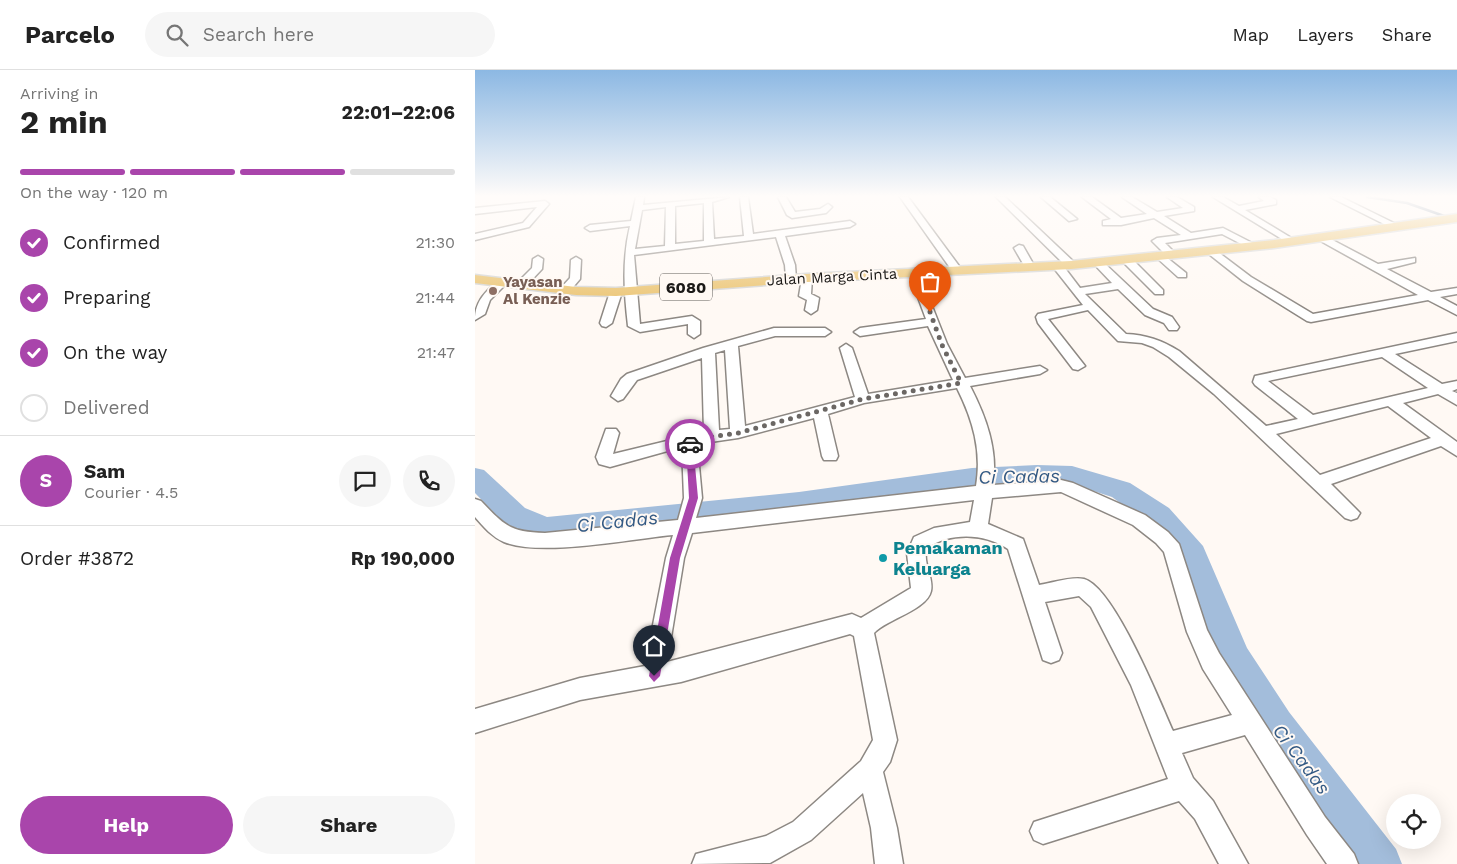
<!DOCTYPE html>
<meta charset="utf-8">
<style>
body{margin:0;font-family:"Work Sans",sans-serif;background:#f6f6f6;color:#222;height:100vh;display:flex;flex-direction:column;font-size:19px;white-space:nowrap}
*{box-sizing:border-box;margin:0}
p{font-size:16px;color:#767676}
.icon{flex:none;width:28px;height:28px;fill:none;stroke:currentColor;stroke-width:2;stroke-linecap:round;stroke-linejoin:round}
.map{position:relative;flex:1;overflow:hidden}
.drawer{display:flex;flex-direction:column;background:#fff;width:475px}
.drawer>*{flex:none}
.fabs{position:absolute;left:911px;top:724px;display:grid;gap:10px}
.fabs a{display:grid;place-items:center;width:55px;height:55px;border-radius:50%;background:#fff;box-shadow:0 5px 20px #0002;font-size:25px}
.pin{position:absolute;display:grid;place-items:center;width:42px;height:42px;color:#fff;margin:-51px -21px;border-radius:50% 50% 50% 0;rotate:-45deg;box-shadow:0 0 5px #0007}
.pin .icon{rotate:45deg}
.courier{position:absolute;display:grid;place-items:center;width:50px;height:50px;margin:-25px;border:4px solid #a945ab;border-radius:50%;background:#fff;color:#222;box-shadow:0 1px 6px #0007}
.overview em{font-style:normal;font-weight:700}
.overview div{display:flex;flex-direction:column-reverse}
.overview{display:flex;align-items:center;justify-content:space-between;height:85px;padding:0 20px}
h1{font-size:32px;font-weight:700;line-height:38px}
.bar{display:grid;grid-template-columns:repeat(4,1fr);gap:8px 5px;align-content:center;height:60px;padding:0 20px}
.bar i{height:6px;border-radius:4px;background:#e0e0e0}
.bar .selected{background:#a945ab}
.bar p{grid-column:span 4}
.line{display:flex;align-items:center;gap:12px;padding:0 20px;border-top:1px solid #e0e0e0}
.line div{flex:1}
.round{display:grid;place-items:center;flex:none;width:52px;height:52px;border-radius:26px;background:#f6f6f6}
ol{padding:0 20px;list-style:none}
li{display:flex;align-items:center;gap:15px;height:55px}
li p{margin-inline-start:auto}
li .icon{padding:5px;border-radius:50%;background:#a945ab;color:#fff;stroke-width:4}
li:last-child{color:#767676}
li i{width:28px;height:28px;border:2px solid #e0e0e0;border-radius:50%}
.primary-button{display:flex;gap:10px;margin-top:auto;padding:10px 20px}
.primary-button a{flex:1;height:58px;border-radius:30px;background:#a945ab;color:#fff;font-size:20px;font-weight:700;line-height:58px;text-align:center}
.primary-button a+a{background:#f6f6f6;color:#222}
header{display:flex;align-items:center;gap:30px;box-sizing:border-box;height:70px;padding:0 25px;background:#fff;border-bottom:1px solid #e0e0e0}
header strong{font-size:24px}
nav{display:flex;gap:28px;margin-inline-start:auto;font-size:18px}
.search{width:350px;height:45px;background:#f6f6f6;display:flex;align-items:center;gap:12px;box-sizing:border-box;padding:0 18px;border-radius:28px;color:#767676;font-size:19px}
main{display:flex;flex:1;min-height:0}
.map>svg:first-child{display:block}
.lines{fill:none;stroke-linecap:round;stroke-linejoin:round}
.stream{stroke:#7a8ca0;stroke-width:2.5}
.river{fill:#a3bddb;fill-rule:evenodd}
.minor-casing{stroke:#8d8883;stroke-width:3}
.major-casing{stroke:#d6d6d5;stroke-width:3}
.minor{fill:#fff;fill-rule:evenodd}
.major{fill:#ebc471;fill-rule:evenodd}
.route{fill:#a945ab}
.done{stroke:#6b6764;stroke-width:5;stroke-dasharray:0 9}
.education-dot{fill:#8d6e63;stroke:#fff9f4;stroke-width:2}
.culture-dot{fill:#0f9aa8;stroke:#fff9f4;stroke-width:2}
.labels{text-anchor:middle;stroke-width:4;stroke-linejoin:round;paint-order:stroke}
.far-street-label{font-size:15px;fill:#1b1917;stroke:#fff9f4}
.far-education-label{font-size:15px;font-weight:bold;fill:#785e54;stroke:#fff9f4;text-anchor:start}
.shield{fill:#fff9f4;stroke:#5f5c59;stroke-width:1}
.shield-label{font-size:16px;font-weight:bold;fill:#1b1917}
.culture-label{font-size:18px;font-weight:bold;fill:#0d838f;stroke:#fff9f4;text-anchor:start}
.water-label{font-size:19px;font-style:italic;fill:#335983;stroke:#fff9f4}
</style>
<header>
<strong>Parcelo</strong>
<div class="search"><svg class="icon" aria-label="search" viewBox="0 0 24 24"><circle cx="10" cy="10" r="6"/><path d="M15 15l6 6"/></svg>Search here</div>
<nav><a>Map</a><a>Layers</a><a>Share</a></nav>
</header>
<main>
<section class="drawer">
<div class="overview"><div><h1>2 min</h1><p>Arriving in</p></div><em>22:01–22:06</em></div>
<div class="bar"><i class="selected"></i><i class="selected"></i><i class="selected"></i><i></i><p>On the way · 120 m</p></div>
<ol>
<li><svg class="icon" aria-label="check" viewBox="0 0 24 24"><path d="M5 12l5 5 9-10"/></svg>Confirmed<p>21:30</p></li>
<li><svg class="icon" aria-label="check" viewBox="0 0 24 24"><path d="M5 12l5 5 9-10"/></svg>Preparing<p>21:44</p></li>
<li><svg class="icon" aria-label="check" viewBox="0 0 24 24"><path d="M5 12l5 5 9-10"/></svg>On the way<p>21:47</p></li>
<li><i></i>Delivered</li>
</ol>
<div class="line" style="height:90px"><b class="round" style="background:#a945ab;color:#fff">S</b><div><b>Sam</b><p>Courier · 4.5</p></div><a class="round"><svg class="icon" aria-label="chat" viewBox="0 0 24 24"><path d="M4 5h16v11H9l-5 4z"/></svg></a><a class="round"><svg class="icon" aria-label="phone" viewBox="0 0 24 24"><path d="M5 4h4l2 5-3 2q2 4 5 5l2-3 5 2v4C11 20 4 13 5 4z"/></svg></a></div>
<div class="line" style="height:65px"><div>Order #3872</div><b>Rp 190,000</b></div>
<div class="primary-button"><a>Help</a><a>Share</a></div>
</section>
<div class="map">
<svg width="982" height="794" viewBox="0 0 982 794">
<rect width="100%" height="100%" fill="#fff9f4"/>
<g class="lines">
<path class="stream" d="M892 127 932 133 972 147"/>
<path class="river" d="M562 395 597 396 655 413 694 438 728 476 772 578 814 642 921 779 927 794H880L788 668 748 602 706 491 674 454 637 427 597 414 497 416 324 442 71 469 30 454 0 423V398L9 400 50 438 72 447 324 422 497 398Z"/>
<g class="minor-casing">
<path id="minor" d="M161 127H169L168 135 254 127 237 132 239 169 269 166 265 127H273L278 164 375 151 380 154 375 157 310 166 320 195 321 209 316 212 311 209 310 195 301 167 159 185 165 254 217 246 225 251V264L219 268 213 264V254L165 262 153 256C149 222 147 190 155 156L115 161 110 158 115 155 156 151ZM229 133V171L200 174V136ZM191 137 190 176 160 179 167 140Z
M303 127H311L320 142 345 139 353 134 357 137 351 143 317 148 312 145Z
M425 127H433L487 200 486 202H478Z
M521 127H530L600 193V197H592Z
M566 127H575L602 149 594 151Z
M607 127H617L646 148 672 144 647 127H657L682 142 708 138 692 127H702L719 137V141L689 146 716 163 748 158 783 176 774 178 747 164 690 173 702 185 693 187 677 171 682 168 706 165 679 148 646 155H628V151L636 149Z
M738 127H748L764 136 789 131 784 127H795L801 130V134L770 140 823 172 815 174Z
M855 127H866L927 157 919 159Z
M70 131 74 134 54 157 0 170V164L48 153 62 137 0 144V138Z
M842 165H848L903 194 940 188V192L912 199 956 222 982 218V224L965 227 982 236V245L953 230 836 252 832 251 768 211 730 181 739 179 776 207 838 244 943 225 842 169Z
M544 175 548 176 560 197 559 199H551L550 197 539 178Z
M686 183 711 203V207H703L682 188 681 186Z
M63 186 68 189 67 199 50 217H42L40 215 57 198 58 189Z
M101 187 106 190 105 209 94 222H86L84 220 95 208 96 190Z
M652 187 656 188 688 220V224H680L648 192V188Z
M623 190 627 191 678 239 697 247 704 257 702 260H694L689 253 670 245 643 219 610 224 651 264C671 265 686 270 704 281L791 356 823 349 780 315 778 312 780 306 982 263V271L920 284 967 314 982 311V319L977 321 982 323V335L963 324 928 333 982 372V386L966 376 856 414 885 443 882 448 876 450 870 448 739 324 694 287 678 277 667 273 643 271 613 240 573 249 610 296 603 300 598 299 563 253 561 247 563 244 608 235 578 197V193H586L605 218 637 213 618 193ZM907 287 953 318 838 345 793 311ZM913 336 956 368 845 405 801 364Z
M439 200 444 203 472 274 490 308 565 296 572 300 565 304 495 316C511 347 523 379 518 415L586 410 598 413 670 445 693 462 704 474 732 560 744 583 850 747 879 784 883 794H852L832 765 770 665 707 683 718 708 738 731 773 794H744L720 749 704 731 568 774 559 770 555 761 559 752 693 709 656 615 616 537 604 526 570 532 587 583 584 590 576 593 568 590 533 479C510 463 475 462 452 478 447 493 459 507 456 521 452 540 412 549 399 563L422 670 415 692 408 702 422 758 428 794H400L396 758 388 723 336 770 295 793 217 794 221 784 291 766 318 752 386 691 398 670 379 566 375 564 206 612 105 630 0 663V639L105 608 170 596 191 488 198 465C156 469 66 487 29 472 17 467 9 457 0 447V429L6 431C30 456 35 462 70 463L203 450 209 428 207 377 135 397 124 394 121 387 131 359H141L144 363 138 384 229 362 227 288 162 310 148 329 143 331 136 326 146 309 152 304 228 278 299 258H350L356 262 350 266H300L263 276 270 356 380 327 365 278 371 274 377 278 393 324 478 310 453 256 385 266 379 262 385 258 451 249 434 203ZM250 280 255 359 244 360 240 283ZM482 318C498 350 507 381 501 416L221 448 227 428 222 374 263 368 339 348 347 386 349 390H361L363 386 353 344 389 333ZM586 422 658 455 681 473 689 482 712 562 728 599 757 645 698 661C685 632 639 517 609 509 597 506 577 513 564 515L548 469 513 454 517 428ZM499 430 495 452 459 458 439 467 432 483 436 518 386 548 377 544 192 592 209 488 217 463Z
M332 205 337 208 336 224 344 228 342 240 336 244 330 240 332 230 324 226 327 208Z
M26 210 32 213 15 230 10 244 0 250C0 231 10 223 22 211Z
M141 219 147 222 137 253 131 257 127 256 125 253 135 222Z"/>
</g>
<g class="major-casing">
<path id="major" d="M982 144V152L799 178 596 199 332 212 141 226 101 225 0 213V205L101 217 141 218 332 204 596 191 799 170Z"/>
</g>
<use href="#minor" class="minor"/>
<use href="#major" class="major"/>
</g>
<linearGradient id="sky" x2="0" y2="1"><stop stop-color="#8cb8e3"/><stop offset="0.53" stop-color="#fffcfa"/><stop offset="1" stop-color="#fffcfa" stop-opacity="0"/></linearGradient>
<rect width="982" height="238" fill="url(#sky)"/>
<path class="route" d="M215 371 218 374 223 428 205 488 185 606 179 612 174 606 195 488 214 428 211 374Z"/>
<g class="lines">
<path class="done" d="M215 374 214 370 263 363 388 329 486 313 467 275 455 242"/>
</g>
<circle class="education-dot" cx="18" cy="221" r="5"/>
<circle class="culture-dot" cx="408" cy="488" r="5"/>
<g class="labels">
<g class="far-street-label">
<text transform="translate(357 207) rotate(-3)" y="5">Jalan Marga Cinta</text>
</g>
<g class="far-education-label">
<text x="28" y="217">Yayasan<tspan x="28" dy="17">Al Kenzie</tspan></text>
</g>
<rect class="shield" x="185" y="203.5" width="52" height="27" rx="4"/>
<g class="shield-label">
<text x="211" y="223">6080</text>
</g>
<g class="culture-label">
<text x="418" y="484">Pemakaman<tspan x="418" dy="21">Keluarga</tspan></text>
</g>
<g class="water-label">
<text transform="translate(544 406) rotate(-1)" y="7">Ci Cadas</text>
<text transform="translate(142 451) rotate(-6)" y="7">Ci Cadas</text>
<text transform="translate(827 689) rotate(53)" y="7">Ci Cadas</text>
</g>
</g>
</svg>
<div class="fabs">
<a><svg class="icon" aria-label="locate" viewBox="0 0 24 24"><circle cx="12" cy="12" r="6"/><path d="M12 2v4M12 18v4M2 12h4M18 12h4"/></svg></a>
</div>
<div class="pin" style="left:455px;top:242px;background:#ea580c"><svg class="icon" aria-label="bag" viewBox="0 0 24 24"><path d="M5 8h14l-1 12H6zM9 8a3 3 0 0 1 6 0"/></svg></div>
<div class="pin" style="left:179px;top:606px;background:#1f2937"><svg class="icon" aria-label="home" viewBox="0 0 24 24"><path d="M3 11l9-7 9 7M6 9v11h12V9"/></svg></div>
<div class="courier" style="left:215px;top:374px"><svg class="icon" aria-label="car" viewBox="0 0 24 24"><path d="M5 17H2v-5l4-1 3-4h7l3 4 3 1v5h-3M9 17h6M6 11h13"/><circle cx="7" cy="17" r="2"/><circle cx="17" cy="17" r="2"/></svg></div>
</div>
</main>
